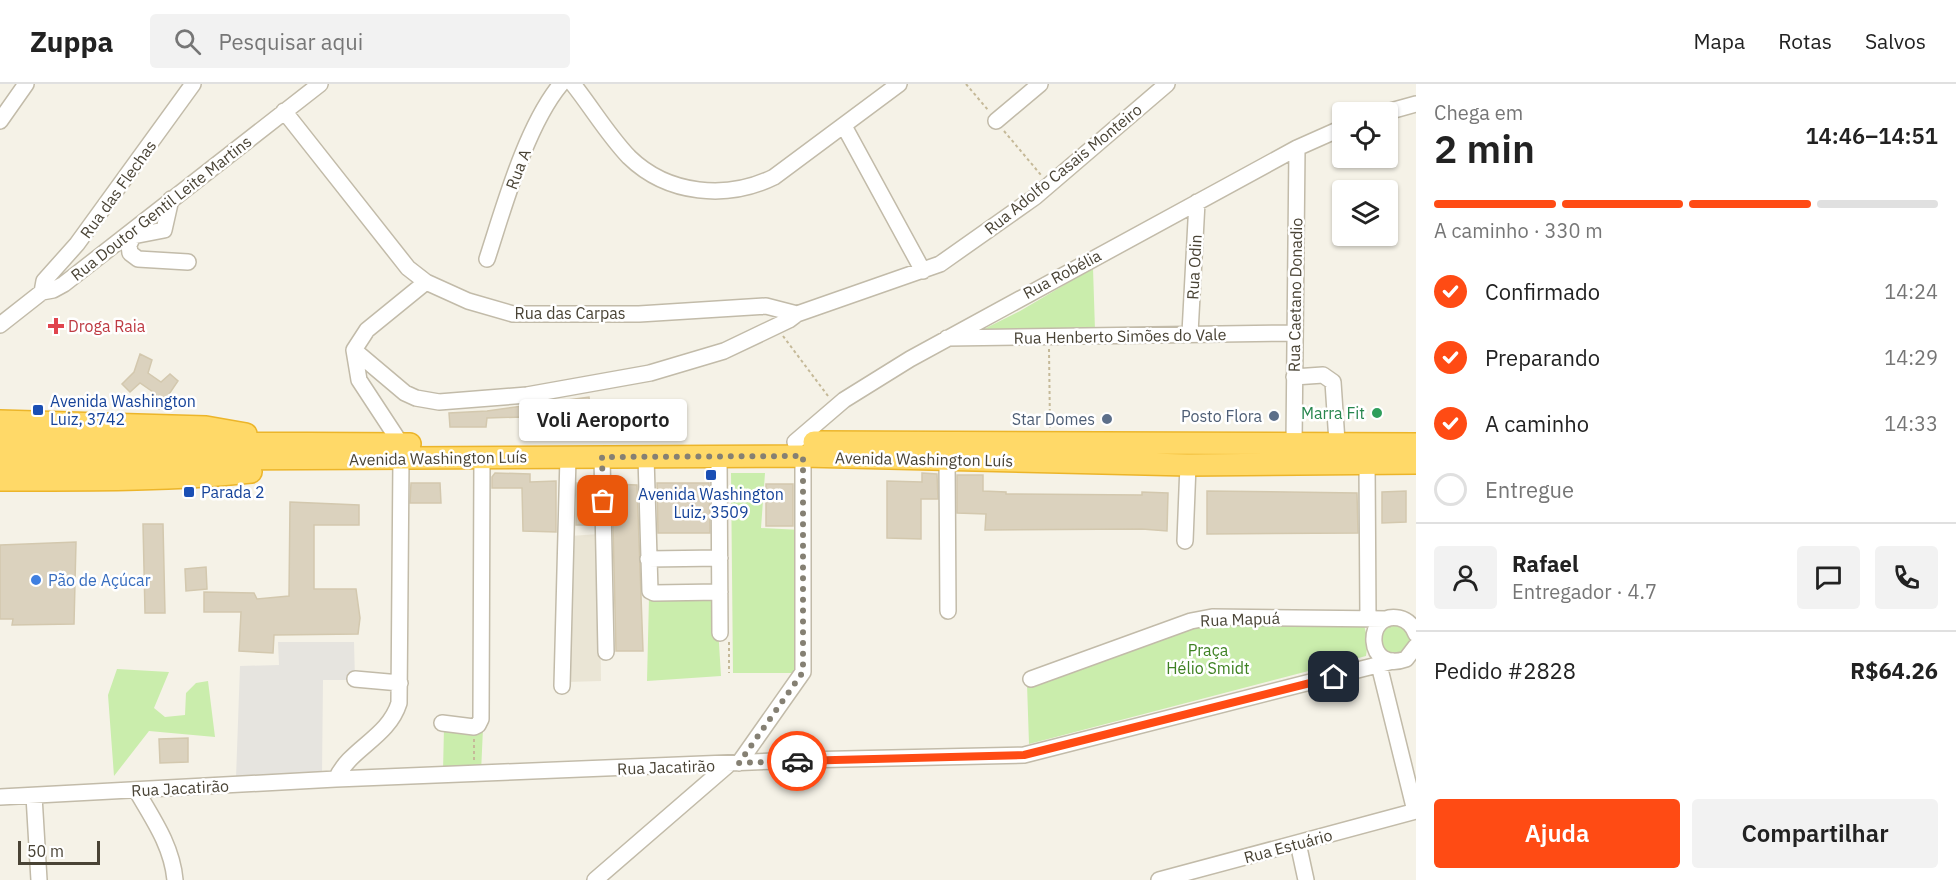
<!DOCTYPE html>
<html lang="pt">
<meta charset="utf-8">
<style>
body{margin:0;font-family:"IBM Plex Sans",sans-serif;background:#f2f2f2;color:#222;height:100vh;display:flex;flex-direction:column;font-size:22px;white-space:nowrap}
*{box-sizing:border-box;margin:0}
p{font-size:20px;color:#767676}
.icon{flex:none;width:33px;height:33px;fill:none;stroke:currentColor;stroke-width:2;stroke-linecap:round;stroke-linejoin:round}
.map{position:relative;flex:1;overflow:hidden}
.drawer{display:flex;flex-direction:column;background:#fff;width:540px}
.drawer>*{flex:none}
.buttons{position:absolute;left:1332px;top:18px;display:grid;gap:12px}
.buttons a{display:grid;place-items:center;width:66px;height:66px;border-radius:6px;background:#fff;box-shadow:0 2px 4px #0004;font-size:30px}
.scale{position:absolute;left:18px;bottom:15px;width:82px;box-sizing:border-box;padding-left:6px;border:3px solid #494335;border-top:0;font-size:16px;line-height:21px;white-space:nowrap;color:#494335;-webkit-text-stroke:4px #fff;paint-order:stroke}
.pin{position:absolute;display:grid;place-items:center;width:51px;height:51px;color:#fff;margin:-26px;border-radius:12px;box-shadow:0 3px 9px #0006}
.courier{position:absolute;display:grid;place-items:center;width:60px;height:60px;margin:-30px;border:4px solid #ff4b14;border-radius:50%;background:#fff;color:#222;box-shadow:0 2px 8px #0007}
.bubble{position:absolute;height:42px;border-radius:6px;background:#fff;box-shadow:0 2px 4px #0004;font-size:20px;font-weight:600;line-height:42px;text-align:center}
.head em{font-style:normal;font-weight:600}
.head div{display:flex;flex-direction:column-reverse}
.head{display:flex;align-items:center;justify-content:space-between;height:102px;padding:0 18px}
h1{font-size:39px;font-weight:600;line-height:45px}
.bar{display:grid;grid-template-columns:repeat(4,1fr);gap:9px 6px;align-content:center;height:72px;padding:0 18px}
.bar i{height:8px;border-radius:4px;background:#e0e0e0}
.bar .active{background:#ff4b14}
.bar p{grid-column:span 4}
.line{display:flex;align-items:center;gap:15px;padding:0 18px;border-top:2px solid #e0e0e0}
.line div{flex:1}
.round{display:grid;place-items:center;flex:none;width:63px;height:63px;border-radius:6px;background:#f2f2f2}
ol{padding:0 18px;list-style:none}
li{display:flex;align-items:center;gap:18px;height:66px}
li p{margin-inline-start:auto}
li .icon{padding:6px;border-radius:50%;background:#ff4b14;color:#fff;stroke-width:4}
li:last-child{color:#767676}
li i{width:33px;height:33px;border:3px solid #e0e0e0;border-radius:50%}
.cta{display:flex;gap:12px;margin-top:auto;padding:12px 18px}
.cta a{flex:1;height:69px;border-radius:6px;background:#ff4b14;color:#fff;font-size:24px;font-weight:600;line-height:69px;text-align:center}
.cta a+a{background:#f2f2f2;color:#222}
header{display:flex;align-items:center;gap:36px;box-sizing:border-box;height:84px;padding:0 30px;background:#fff;border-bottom:2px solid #e0e0e0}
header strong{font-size:28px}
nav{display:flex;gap:33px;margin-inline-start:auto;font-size:21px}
.search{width:420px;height:54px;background:#f2f2f2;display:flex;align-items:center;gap:15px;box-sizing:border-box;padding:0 21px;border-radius:6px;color:#767676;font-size:22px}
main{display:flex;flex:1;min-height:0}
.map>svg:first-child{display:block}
.residential{fill:#eae5d5}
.green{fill:#caedac}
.parking{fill:#e6e4df}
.building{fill:#dbd2be;stroke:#d3c8ae;stroke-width:1.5}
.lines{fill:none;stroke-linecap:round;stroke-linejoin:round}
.minor-casing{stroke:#c2bba9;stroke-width:18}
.highway-casing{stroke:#ecb52a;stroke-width:24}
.path{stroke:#c5b998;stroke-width:2;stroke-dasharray:3 3;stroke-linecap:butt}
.minor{stroke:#fff;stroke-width:15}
.highway{stroke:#ffd968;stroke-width:21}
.done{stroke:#858073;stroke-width:6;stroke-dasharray:0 10.8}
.route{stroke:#ff4b14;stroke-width:8}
.health-dot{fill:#e0444e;stroke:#fff;stroke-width:2}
.transit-dot{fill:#1a4fb4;stroke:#fff;stroke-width:2}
.leisure-dot{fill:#2e9e5b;stroke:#fff;stroke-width:2}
.service-dot{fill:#5c6f8a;stroke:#fff;stroke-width:2}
.shop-dot{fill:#3f7fe0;stroke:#fff;stroke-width:2}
.labels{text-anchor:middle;stroke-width:5;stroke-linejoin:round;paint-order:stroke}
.street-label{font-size:16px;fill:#494335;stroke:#fff}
.health-label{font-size:16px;fill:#be3a42;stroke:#fff;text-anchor:start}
.transit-label{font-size:16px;fill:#164399;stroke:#fff;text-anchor:start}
.leisure-label{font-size:16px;fill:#27864d;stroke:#fff;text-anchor:end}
.service-label{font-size:16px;fill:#4e5e75;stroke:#fff;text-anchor:end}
.shop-label{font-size:16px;fill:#366cbe;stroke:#fff;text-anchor:start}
.park-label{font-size:16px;fill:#3e8122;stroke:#fff}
</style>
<header>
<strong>Zuppa</strong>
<div class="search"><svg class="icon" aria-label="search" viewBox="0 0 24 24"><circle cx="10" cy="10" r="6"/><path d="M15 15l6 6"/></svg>Pesquisar aqui</div>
<nav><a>Mapa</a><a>Rotas</a><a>Salvos</a></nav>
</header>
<main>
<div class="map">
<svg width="1416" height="796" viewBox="0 0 1416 796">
<rect width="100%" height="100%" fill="#f5f2e7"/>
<path class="residential" d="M599 450 601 597 567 598 570 452Z"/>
<path class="green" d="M1093 184 1095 246 978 248 1020 227Z
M731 389H765L761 444 801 446 798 589H733Z
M716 511 721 592 647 597 649 513Z
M1363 537 1368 557 1366 572 1029 660 1027 600 1201 539Z
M1380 555a15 15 0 1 1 30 0a15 15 0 1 1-30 0Z
M117 585 169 588 154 624 165 633 185 631 186 609 196 599 208 597 215 653 149 647 114 692 108 611Z
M444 643 483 644 481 689 443 688Z"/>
<path class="parking" d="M278 558H354L355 596H323L322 691 236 694 240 582 279 581Z"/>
<path class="building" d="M140 270 152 276 148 289 161 298 170 290 178 297 159 325 150 321 153 308 140 299 130 308 122 300 134 288Z
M589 313 591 331 487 334 486 343H450L449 329 487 327Z
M495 389 530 390V398L556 397V448L523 447 522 404H492V393Z
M922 389 937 390 938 415H921V455L887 454V397L922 398Z
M957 391H983V407L1006 408V410L1142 411V408L1168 409 1167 447 1142 445 985 446 986 430 957 429Z
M411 399H440L441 419H410Z
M577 399H593L594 441H576Z
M657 399H709L710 449H658Z
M612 400 637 401 643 567H616Z
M766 400H793V442H766Z
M1207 407 1357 409 1358 449 1207 450Z
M1406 407V438L1382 439V408Z
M290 418 359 421V441H314V505H356L360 534 358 550 274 551 273 569 239 567 241 528H204V508L254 509 257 515 289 512Z
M143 440H163L165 529H145Z
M76 458 74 540 12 541 13 535H0V461Z
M206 483 207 505 186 507 185 485Z
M188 654V678L160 679 159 655Z"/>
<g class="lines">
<g class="minor-casing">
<path id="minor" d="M573 0C592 24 608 51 629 73 668 111 727 116 774 93L899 0
M284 27 408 184 426 198 468 217 513 230H639L766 222 797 230
M1387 28 1416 20
M0 37 26 0
M996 37 1040 0
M844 42 923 187
M171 115 164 146 133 152 129 161 130 169 138 175 188 178
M487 175C504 123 526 42 561 0
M42 208 44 197 77 160 193 0
M0 241 42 208 53 206 64 200 320 0
M1190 249 1197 118
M947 254 1295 249
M354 266 405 309 416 314 439 318 527 311 650 289 724 267 789 236 797 230 940 180 1035 113 1167 0
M1294 293 1323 291 1333 298 1337 358
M795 358 844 316 910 275 1297 64 1342 44
M1294 359 1297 64
M401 360 359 296 354 266 367 246 426 198
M602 373 606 568
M646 373 650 507 654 509 720 508
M719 373 720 549
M947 376 948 527
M1367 379 1368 534
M1185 457 1188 381
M648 475 720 474
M1416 550C1413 542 1408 536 1399 534 1364 527 1365 590 1406 575L1416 562
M1379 581 1415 727
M355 595 400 599
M1031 595 1191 537 1212 533 1387 535
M562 602 568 373
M442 639 474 643 478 641 481 635 482 373
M739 679 803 588V372
M336 695C350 664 388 654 399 619L401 375
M136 706C153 735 172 762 175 796
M34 712 39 796
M0 713 336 695 800 676 1024 671 1393 577
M1298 759 1306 796
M595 796 728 681
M1159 796 1416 727"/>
</g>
<g class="highway-casing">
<path id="highway" d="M0 337 206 343 246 350
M0 358 410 360
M814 358 1416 360
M0 376 803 372 1188 381 1416 379
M0 396C84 396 167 397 251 388"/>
</g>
<path class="path" d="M966 0 988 26
M1004 47 1041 91
M783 252 828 312
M1049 265 1050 344
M729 558V589
M474 655V676"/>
<use href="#minor" class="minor"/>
<use href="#highway" class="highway"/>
</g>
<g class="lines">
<path class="done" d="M603 417 602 373 803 372V588L739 679 797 677"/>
<path class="route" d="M797 677 1024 671 1334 593"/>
</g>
<path class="health-dot" d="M53 233h6v6h6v6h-6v6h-6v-6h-6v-6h6z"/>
<g class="transit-dot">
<rect x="32" y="320" width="12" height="12" rx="3"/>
<rect x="705" y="385" width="12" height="12" rx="3"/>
<rect x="183" y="402" width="12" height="12" rx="3"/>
</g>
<circle class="leisure-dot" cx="1377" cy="329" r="6"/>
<g class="service-dot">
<circle cx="1274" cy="332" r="6"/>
<circle cx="1107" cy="335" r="6"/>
</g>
<circle class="shop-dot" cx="36" cy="496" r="6"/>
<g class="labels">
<g class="street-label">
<text transform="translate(518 85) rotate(-69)" y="6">Rua A</text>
<text transform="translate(1063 85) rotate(-39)" y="6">Rua Adolfo Casais Monteiro</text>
<text transform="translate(118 105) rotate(-54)" y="6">Rua das Flechas</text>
<text transform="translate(161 124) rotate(-38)" y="6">Rua Doutor Gentil Leite Martins</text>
<text transform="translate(1194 183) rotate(-87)" y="6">Rua Odin</text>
<text transform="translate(1062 190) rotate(-28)" y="6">Rua Robélia</text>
<text transform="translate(1295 211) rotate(-89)" y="6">Rua Caetano Donadio</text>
<text x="570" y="235">Rua das Carpas</text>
<text transform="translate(1120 252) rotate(-1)" y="6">Rua Henberto Simões do Vale</text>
<text transform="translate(438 374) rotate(-1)" y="6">Avenida Washington Luís</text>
<text transform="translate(924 375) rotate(1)" y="6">Avenida Washington Luís</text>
<text transform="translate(1240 535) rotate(-2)" y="6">Rua Mapuá</text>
<text transform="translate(666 683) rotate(-2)" y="6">Rua Jacatirão</text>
<text transform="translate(180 704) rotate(-3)" y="6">Rua Jacatirão</text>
<text transform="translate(1288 762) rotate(-15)" y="6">Rua Estuário</text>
</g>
<g class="health-label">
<text x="68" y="248">Droga Raia</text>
</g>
<g class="transit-label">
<text x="50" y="323">Avenida Washington<tspan x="50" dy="18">Luiz, 3742</tspan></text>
<text x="201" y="414">Parada 2</text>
<text x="711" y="416" text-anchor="middle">Avenida Washington<tspan x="711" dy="18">Luiz, 3509</tspan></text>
</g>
<g class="leisure-label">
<text x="1365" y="335">Marra Fit</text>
</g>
<g class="service-label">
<text x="1262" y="338">Posto Flora</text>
<text x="1095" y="341">Star Domes</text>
</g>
<g class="shop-label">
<text x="48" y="502">Pão de Açúcar</text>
</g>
<g class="park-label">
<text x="1208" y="572">Praça<tspan x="1208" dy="18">Hélio Smidt</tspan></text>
</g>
</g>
</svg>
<div class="buttons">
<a><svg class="icon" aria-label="locate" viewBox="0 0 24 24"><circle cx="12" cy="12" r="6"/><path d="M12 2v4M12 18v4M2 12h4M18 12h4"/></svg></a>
<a><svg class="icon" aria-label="layers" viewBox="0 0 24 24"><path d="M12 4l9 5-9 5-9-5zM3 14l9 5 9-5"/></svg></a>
</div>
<div class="scale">50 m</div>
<div class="pin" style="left:603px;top:417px;background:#ea580c"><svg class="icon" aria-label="bag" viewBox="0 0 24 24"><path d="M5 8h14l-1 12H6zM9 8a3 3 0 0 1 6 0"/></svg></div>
<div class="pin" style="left:1334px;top:593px;background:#1f2937"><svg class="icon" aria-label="home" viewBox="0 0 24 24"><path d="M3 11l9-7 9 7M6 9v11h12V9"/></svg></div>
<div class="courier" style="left:797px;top:677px"><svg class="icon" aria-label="car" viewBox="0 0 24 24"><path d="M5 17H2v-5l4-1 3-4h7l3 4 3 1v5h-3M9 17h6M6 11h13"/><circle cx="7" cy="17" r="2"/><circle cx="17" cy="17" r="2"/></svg></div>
<div class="bubble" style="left:519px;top:315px;width:168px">Voli Aeroporto</div>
</div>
<section class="drawer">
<div class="head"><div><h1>2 min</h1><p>Chega em</p></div><em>14:46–14:51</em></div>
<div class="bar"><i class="active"></i><i class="active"></i><i class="active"></i><i></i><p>A caminho · 330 m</p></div>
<ol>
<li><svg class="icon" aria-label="check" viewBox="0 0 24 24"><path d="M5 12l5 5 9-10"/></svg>Confirmado<p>14:24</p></li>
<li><svg class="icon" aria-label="check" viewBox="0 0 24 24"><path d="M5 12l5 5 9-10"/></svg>Preparando<p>14:29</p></li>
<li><svg class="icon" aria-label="check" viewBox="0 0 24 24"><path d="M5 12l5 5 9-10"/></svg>A caminho<p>14:33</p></li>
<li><i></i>Entregue</li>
</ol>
<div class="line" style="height:108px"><a class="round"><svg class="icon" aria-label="person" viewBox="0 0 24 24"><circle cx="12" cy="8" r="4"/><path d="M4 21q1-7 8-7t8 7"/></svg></a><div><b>Rafael</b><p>Entregador · 4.7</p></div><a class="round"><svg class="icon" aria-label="chat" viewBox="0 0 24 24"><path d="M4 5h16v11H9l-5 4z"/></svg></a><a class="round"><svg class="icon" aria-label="phone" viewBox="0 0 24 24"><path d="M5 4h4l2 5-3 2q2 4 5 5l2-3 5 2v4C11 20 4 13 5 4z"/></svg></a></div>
<div class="line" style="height:78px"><div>Pedido #2828</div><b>R$64.26</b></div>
<div class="cta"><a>Ajuda</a><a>Compartilhar</a></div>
</section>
</main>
